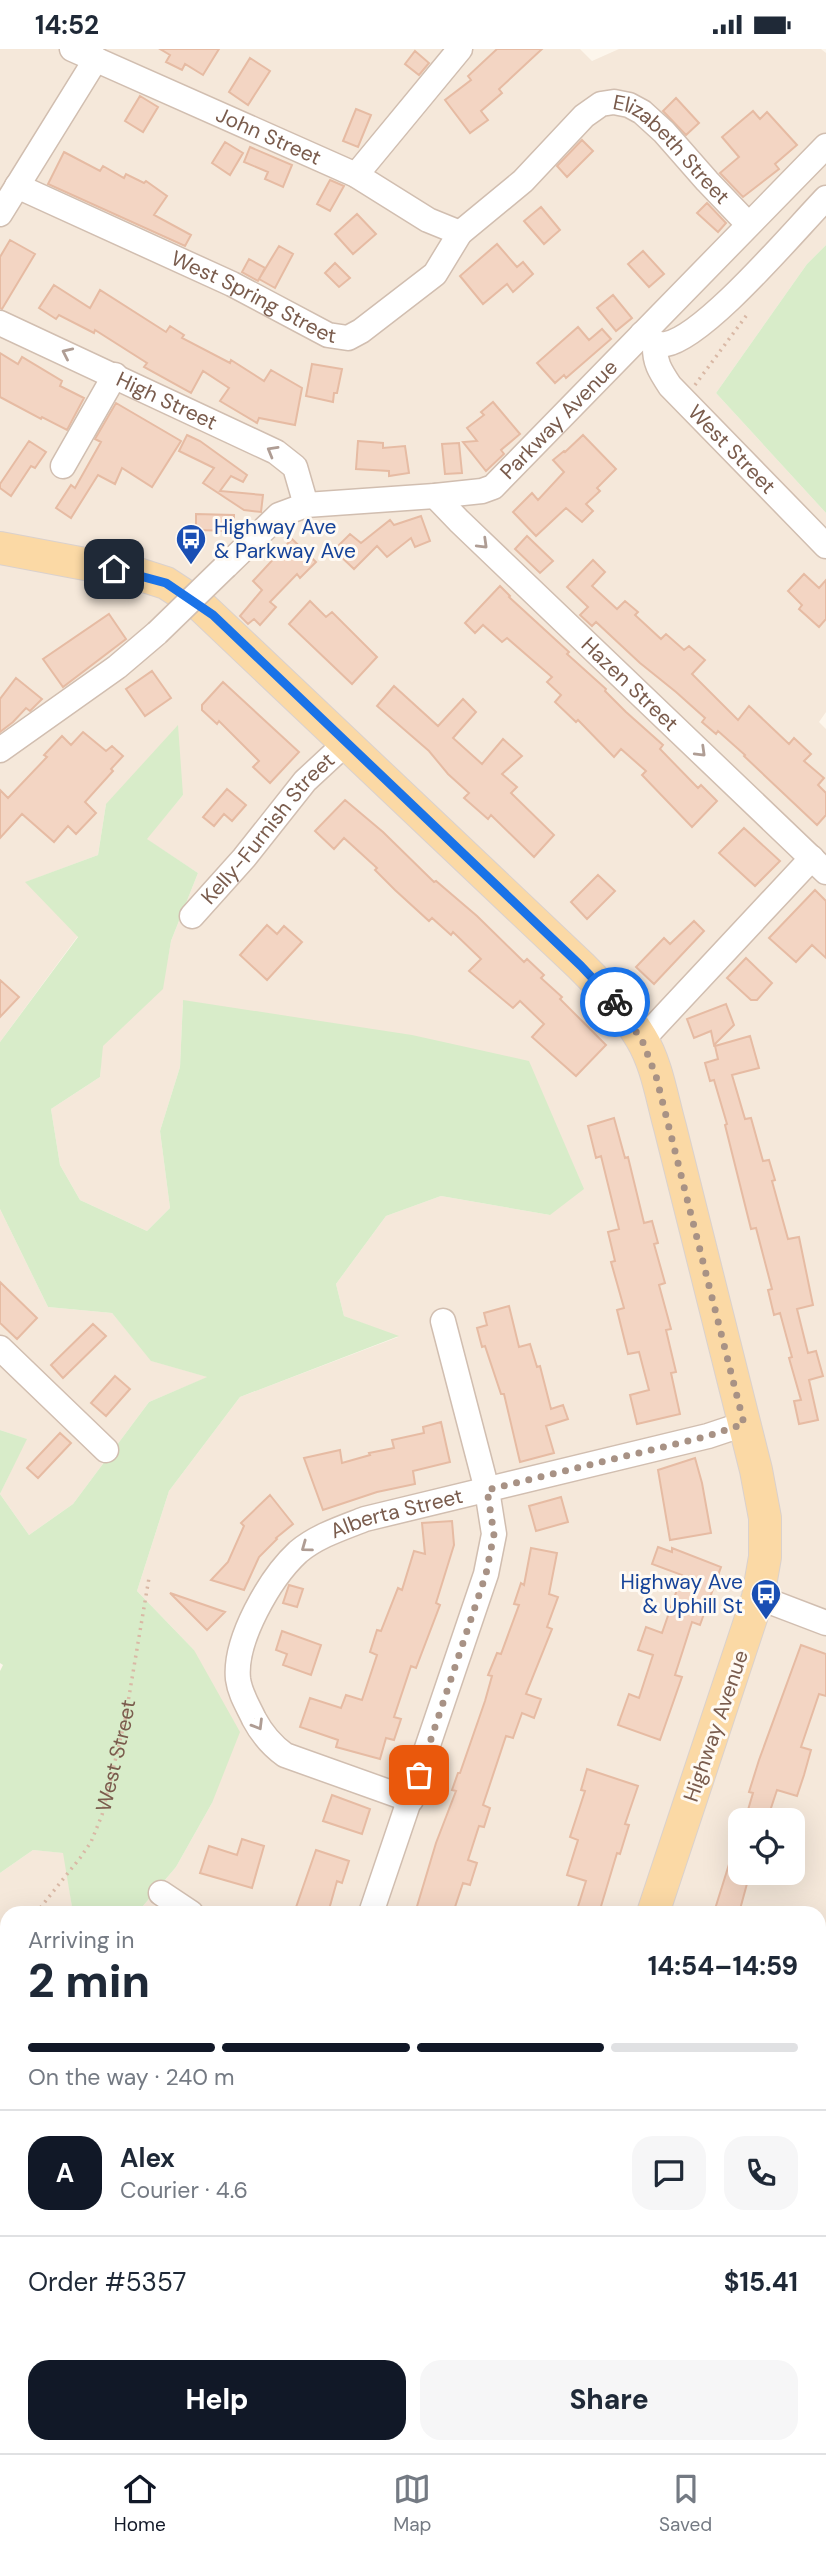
<!DOCTYPE html>
<meta charset="utf-8">
<style>
body{margin:0;font-family:"DM Sans",sans-serif;background:#f6f6f7;color:#1f2937;height:100vh;display:flex;flex-direction:column;font-size:26px;white-space:nowrap}
*{box-sizing:border-box;margin:0}
p{font-size:23px;color:#747a83}
.icon{flex:none;width:38px;height:38px;fill:none;stroke:currentColor;stroke-width:2;stroke-linecap:round;stroke-linejoin:round}
.map{position:relative;flex:1;overflow:hidden}
.drawer{position:absolute;left:0px;top:1857px;width:826px;height:548px;display:flex;flex-direction:column;background:#fff;border-radius:21px 21px 0 0;box-shadow:0 7px 28px #0002}
.drawer>*{flex:none}
.controls{position:absolute;left:728px;top:1759px;display:grid;gap:14px}
.controls a{display:grid;place-items:center;width:77px;height:77px;border-radius:14px;background:#fff;box-shadow:0 7px 28px #0002;font-size:35px}
.pin{position:absolute;display:grid;place-items:center;width:60px;height:60px;color:#fff;margin:-30px;border-radius:14px;box-shadow:0 4px 10px #0006}
.courier{position:absolute;display:grid;place-items:center;width:70px;height:70px;margin:-35px;border:5px solid #1a73e8;border-radius:50%;background:#fff;color:#222;box-shadow:0 2px 9px #0007}
.overview em{font-style:normal;font-weight:800}
.overview div{display:flex;flex-direction:column-reverse}
.overview{display:flex;align-items:center;justify-content:space-between;height:119px;padding:0 28px}
h1{font-size:46px;font-weight:800;line-height:52px}
.bar{display:grid;grid-template-columns:repeat(4,1fr);gap:10px 7px;align-content:center;height:84px;padding:0 28px}
.bar i{height:9px;border-radius:5px;background:#e0e1e3}
.bar .on{background:#111827}
.bar p{grid-column:span 4}
.line{display:flex;align-items:center;gap:18px;padding:0 28px;border-top:2px solid #e0e1e3}
.line div{flex:1}
.round{display:grid;place-items:center;flex:none;width:74px;height:74px;border-radius:21px;background:#f6f6f7}
.action{display:flex;gap:14px;margin-top:auto;padding:14px 28px}
.action a{flex:1;height:80px;border-radius:21px;background:#111827;color:#fff;font-size:28px;font-weight:800;line-height:80px;text-align:center}
.action a+a{background:#f6f6f7;color:#1f2937}
.status{display:flex;justify-content:space-between;align-items:center;height:49px;padding:0 35px;background:#fff;direction:ltr}
.status svg{height:19px;fill:currentColor}
.tabs{display:flex;justify-content:space-around;align-items:center;height:98px;border-top:2px solid #e0e1e3;background:#fff;font-size:19px;color:#747a83}
.tabs a{display:grid;justify-items:center;gap:4px}
.tabs .on{color:#111827}
.map>svg:first-child{display:block}
.residential{fill:#f5e8da;fill-rule:evenodd}
.green{fill:#d8ecc9}
.building{fill:#f3d5c3;stroke:#e6bba3;stroke-width:2}
.lines{fill:none;stroke-linecap:round;stroke-linejoin:round}
.minor-casing{stroke:#d1beb0;stroke-width:27}
.major-casing{stroke:#dad1cd;stroke-width:34}
.path{stroke:#d9b8a5;stroke-width:3.5;stroke-dasharray:2 5;stroke-linecap:butt}
.minor{stroke:#fff;stroke-width:24}
.major{stroke:#fbd9a5;stroke-width:32}
.minor-bridge-casing{stroke:#d1beb0;stroke-width:27;stroke-linecap:butt}
.minor-bridge{stroke:#fff;stroke-width:24}
.oneway{stroke:#af9d94}
.done{stroke:#a89285;stroke-width:7;stroke-dasharray:0 12.6}
.route{stroke:#1a73e8;stroke-width:9}
.labels{text-anchor:middle;stroke-width:6;stroke-linejoin:round;paint-order:stroke}
.street-label{font-size:21px;fill:#7a5c4d;stroke:#fffaf3}
.transit-label{font-size:21px;fill:#164399;stroke:#fffaf3;text-anchor:start}
</style>
<div class="status"><b>14:52</b><svg viewBox="0 0 49 12"><path d="M0 12V9h3v3zM5 12V6h3v6zM10 12V3h3v9zM15 12V0h3v12zM26 1h20v11H26zM47 4h2v5h-2z"/></svg></div>
<div class="map">
<svg width="826" height="2404" viewBox="0 0 826 2404">
<rect width="100%" height="100%" fill="#fdf6ec"/>
<path class="residential" d="M0 0H580L592 12 619 0H821L826 4V196L807 215 716 344 826 464V663L819 673 826 680V2291L819 2288V1864H137L176 1818 212 1754 194 1601 137 1542 169 1442 240 1348 398 1288 344 1267 336 1235 386 1167 441 1147 550 1166 183 951 180 1018 160 1082 170 1159 147 1182 80 1151 60 1116 51 1060 100 1028 102 997 162 940 171 892 198 824 146 790 183 746 106 755 98 806 26 833 78 887 0 993ZM740 1771H793V1824H740Z
M0 1160 48 1258 112 1264 152 1312 208 1328 149 1353 73 1455 29 1486 0 1445 26 1390 0 1381Z
M33 1801 64 1804 73 1864H7V2398H541L534 2404H0V1824Z"/>
<path class="green" d="M826 196V464L716 344 807 215Z
M178 676 183 746 147 790 198 824 171 892 163 940 103 997 100 1028 51 1060 60 1116 80 1151 147 1182 170 1159 160 1082 180 1018 183 951 412 986 529 1012 584 1140 550 1166 441 1147 386 1167 336 1235 344 1267 399 1287 240 1348 169 1442 137 1542 194 1601 240 1683 212 1754 176 1818 137 1864H73L63 1804 33 1801 0 1824V1622L3 1616 0 1614V1381L27 1390 0 1445 29 1486 73 1455 149 1353 207 1328 151 1312 112 1264 48 1258 0 1160V993L78 888 25 833 98 806 106 755Z
M819 2253 826 2259 824 2303 819 2306Z
M566 2398H682L674 2404H570Z"/>
<path class="building" d="M160 0H219L203 26 185 15 182 21 166 13 170 6Z
M497 0H542L499 40 502 44 481 62 488 71 470 84 445 51 471 31 468 27Z
M415 2 429 14 419 26 405 15Z
M250 9 270 22 248 56 229 43Z
M140 47 158 58 143 83 125 72Z
M676 49 699 74 686 86 663 62Z
M356 60 371 66 358 98 343 92Z
M753 62 760 70 767 63 797 96 775 115 779 120 743 148 720 124 739 108 722 88Z
M582 91 593 102 567 128 557 117Z
M225 93 243 104 230 126 212 114Z
M250 98 292 116 283 138 265 130 268 123 244 113Z
M64 103 100 122 103 117 124 129 126 125 144 134 146 132 167 147 154 166 191 186 185 197 48 135Z
M330 131 344 137 330 162 317 155Z
M707 154 726 174 718 183 697 164Z
M541 158 560 181 544 195 524 172Z
M357 165 376 185 353 205 335 185Z
M10 191 35 205 2 260 0 259V208Z
M497 195 517 218 523 213 533 225 513 243 507 235 483 255 460 227Z
M279 197 293 205 275 239 259 230Z
M643 202 664 225 649 238 628 215Z
M249 210 265 219 258 232 242 223Z
M335 214 350 229 339 238 325 224Z
M54 236 90 259 100 241 166 283 170 277 184 286 182 289 230 314 231 311 264 332 271 321 302 339 295 376 259 369 257 374 220 352 229 339 203 322 191 344 144 318 147 314 95 281 94 284 59 266 56 270 39 259Z
M613 246 632 269 616 282 597 259Z
M578 278 589 291 602 280 611 290 566 329 564 326 555 334 537 314Z
M0 304 18 315 22 308 62 332 60 337 84 349 67 381 42 368 41 370 0 348Z
M312 315 342 320 337 344H334L333 353 306 347Z
M493 353 520 385 501 401 504 405 486 422 463 393 477 392 467 379 484 366 481 363Z
M116 354 181 392 152 438 122 419 115 435 98 426 71 469 56 459 71 436 75 439 101 393 95 390Z
M187 386 200 392 247 426 243 433 231 427 220 442 263 446 261 463 244 461 203 434 214 419 179 402Z
M583 386 616 420 597 439 600 442 586 455 593 462 582 473 566 459 536 487 513 463 532 444 538 451 564 423 553 411 564 402 565 403Z
M29 392 46 403 35 419 31 417 11 447 0 439V435Z
M358 392 383 394V399L405 397 409 424 389 427V422L356 420Z
M459 394 462 424 445 425 442 395Z
M196 465 234 466V482L196 481Z
M421 467 430 492 415 498 411 489 387 508 377 497 354 520 334 501 350 485 361 494 390 471 394 476Z
M527 487 553 512 540 524 515 500Z
M292 490 316 513 300 529 297 525 270 553 276 558 260 576 254 570 248 575 240 567 262 541 253 532Z
M593 511 605 523 592 537 617 560 625 552 638 563 635 566 661 590 666 585 684 601 689 597 705 611 692 625 738 671 749 657 789 695 794 689 811 705 804 712 824 729 818 736 826 744V766L817 776 744 707 745 706 718 682 716 685 702 673 705 669 676 643 640 614 596 573 592 577 580 566 588 558 567 538Z
M804 525 819 539 826 531V570L819 578 799 560 802 556 788 542Z
M500 537 510 547 509 548 569 603 567 605 606 640 605 642 626 663 663 696 660 700 698 739 701 736 717 752 692 778 642 726 646 722 621 700 614 708 578 671 576 673 555 653 561 646 547 633 552 628 507 589 502 593 483 576 475 584 465 574Z
M310 552 326 568 332 563 377 608 352 635 289 575Z
M109 565 126 590 63 638 43 610Z
M152 622 171 649 145 667 126 640Z
M16 629 42 650 30 662 26 659 13 673 0 683V650Z
M223 633 299 703 270 734 253 718 259 712 219 672 217 675 202 661V656Z
M394 637 438 677 463 650 476 663 453 689 482 715 503 690 522 707 502 725 517 738 511 744 554 786 534 808 491 766 488 770 464 749 469 744 448 725 429 702 377 657Z
M83 683 106 702 112 697 123 707 111 720 113 722 85 753 96 764 76 785 68 777 54 793 22 765 0 789V741L8 749 47 708 44 706 62 687 71 696Z
M227 740 246 756 232 772 224 765 214 777 203 768Z
M345 751 383 783 434 833 436 832 477 867 524 913 527 910 544 926 541 929 562 948 560 950 606 996 576 1027 532 988 544 975 520 952 513 959 469 922 481 910 453 883 451 886 432 869 429 872 395 841 375 821 377 819 344 789 334 800 315 782Z
M744 779 780 812 755 837 719 804Z
M598 826 615 842 587 870 571 853Z
M815 841 826 852V909L812 896 796 913 769 889Z
M694 872 704 882 654 935 636 918 664 889 670 895Z
M267 876 277 885 284 877 302 893 267 931 240 906Z
M746 909 772 934 757 951H751L727 929Z
M0 931 19 948 0 968Z
M726 955 734 976 714 996 711 982 694 989 687 970Z
M750 987 759 1019 732 1026 745 1070 751 1069 763 1112 769 1111 775 1131 772 1132 788 1190 799 1188 813 1256 797 1260 808 1304 816 1302 823 1327 809 1331 818 1371 799 1375 794 1352 801 1351 789 1309 792 1308 780 1264 774 1266 768 1241 772 1240 756 1179 751 1180 725 1076 727 1075 714 1031 710 1032 705 1014 718 1010 715 997Z
M614 1069 625 1109 628 1108 644 1174 652 1172 658 1194 654 1195 665 1234 659 1236 671 1280 666 1281 676 1323 671 1324 680 1365 637 1375 630 1346 649 1341 639 1303 628 1305 617 1261 624 1259 611 1213 615 1212 608 1183 619 1180 601 1107 596 1109 588 1077Z
M0 1233 37 1269 17 1290 0 1274Z
M509 1257 519 1298 530 1295 537 1318 540 1317 551 1360 563 1356 568 1370 546 1377 554 1404 520 1413 504 1345H501L485 1297 482 1298 477 1279 487 1276 484 1264Z
M93 1275 106 1287 63 1329 51 1316Z
M115 1327 130 1340 106 1367 91 1354Z
M441 1373 450 1413 413 1422 415 1435 377 1443 323 1461 304 1409 340 1401 342 1414 370 1406 369 1404 394 1399 392 1391 424 1384 423 1378Z
M60 1384 71 1394 38 1429 27 1419Z
M695 1409 702 1434 711 1484 670 1491 658 1421Z
M270 1446 293 1475 276 1489 277 1490 259 1508 244 1541 211 1531 228 1513 244 1477 241 1474Z
M561 1448 568 1473 536 1482 529 1457Z
M452 1472 454 1496 436 1554 440 1556 416 1619 411 1617 394 1668 401 1670 394 1691 386 1689 380 1710 336 1698 338 1691 300 1678 310 1649 341 1659 346 1646 362 1651 377 1606 370 1603 377 1581 381 1582 398 1539 402 1541 414 1502 425 1505 422 1474Z
M658 1498 672 1503V1499L721 1518 700 1576 692 1573 675 1626 682 1628 660 1691 618 1676 629 1645 639 1649 653 1606 638 1601 646 1578 662 1584 682 1526 652 1515Z
M531 1499 557 1504 549 1545 558 1548 547 1578 552 1580 526 1645 541 1650 534 1669 522 1664 513 1689 506 1687 483 1756 490 1759 484 1778 479 1777 468 1811 477 1814 470 1836 463 1834 453 1864H415L436 1794 456 1742 452 1741 458 1724H460L485 1652 492 1627 488 1626 497 1604 501 1605 519 1556 514 1555 521 1534 524 1536Z
M289 1536 303 1540 297 1558 283 1554Z
M170 1544 225 1563 207 1581Z
M282 1582 321 1596 311 1626 283 1616 287 1605 276 1601Z
M801 1596 826 1605V1647L819 1645 801 1698 811 1701 804 1726 797 1747 777 1741 767 1771H745L753 1744 749 1743 759 1711Z
M587 1720 638 1737 625 1775 629 1776 620 1805 617 1804 599 1864H576L586 1832 567 1826 578 1791 570 1788 585 1742 581 1741Z
M332 1746 370 1760 362 1785 323 1772Z
M242 1790 264 1797 252 1839 200 1824 209 1797 237 1806Z
M736 1793H740V1829L748 1831 739 1864H729L715 1860Z
M316 1801 349 1812 342 1834 337 1832 328 1864H294Z"/>
<g class="lines">
<g class="minor-casing">
<g id="minor">
<path id="s2" d="M72 0 356 126 428 171 460 184"/>
<path d="M356 126 460 0"/>
<path id="s3" d="M17 137 232 235 328 286 348 289 361 282 435 225 460 184 523 132 584 67 601 55 614 53 629 56 642 63 664 83 707 132 748 175"/>
<path d="M0 165 96 10"/>
<path id="s4" d="M0 274 276 403 295 418 306 456"/>
<path d="M642 285C649 290 656 297 666 295 705 288 794 182 826 149"/>
<path id="s5" d="M655 294C654 313 660 322 670 337L826 497"/>
<path d="M63 417 115 326"/>
<path id="s6" d="M435 447 459 472 826 823"/>
<path id="s7" d="M226 517 279 466 306 456 435 447 482 442 493 438 826 97"/>
<path d="M0 701 117 618 157 584"/>
<path id="s8" d="M192 867 244 809 305 732 346 694"/>
<path d="M642 991 812 809"/>
<path d="M0 1299 106 1401"/>
<path d="M758 1548 826 1574"/>
<path id="s9" d="M411 1751 285 1706C271 1696 262 1685 254 1670 248 1657 240 1645 238 1630 234 1591 270 1529 298 1503 317 1487 342 1479 365 1470L708 1387 744 1375"/>
<path d="M161 1844 191 1864"/>
<path d="M371 1864 486 1525 494 1485 487 1441 443 1272"/>
<path d="M0 1905 7 1899"/>
<path d="M0 2021 7 2028"/>
<path d="M821 2142 826 2144"/>
<path d="M0 2318 7 2311"/>
<path d="M414 2398 419 2404"/>
<path d="M88 2404 95 2398"/>
<path d="M449 2404 455 2398"/>
</g>
</g>
<g class="major-casing">
<path id="major" d="M0 499 138 525 166 534 201 557 581 917C603 939 625 962 641 989 657 1015 662 1050 670 1078L756 1421 765 1469V1508L758 1548 653 1864
M294 2404 301 2398"/>
</g>
<g class="path">
<path d="M695 336 749 263"/>
<path id="s1" d="M36 1864 80 1809 91 1793 102 1766 125 1671 149 1529"/>
</g>
<use href="#minor" class="minor"/>
<use href="#major" class="major"/>
<g class="minor-bridge-casing">
<path id="minor-bridge" d="M157 584 226 517"/>
</g>
<use href="#minor-bridge" class="minor-bridge"/>
</g>
<defs><path id="oneway-chevron" d="M-2-3.5L2.5 0L-2 3.5" fill="none" stroke-width="1.6" stroke-linecap="round" stroke-linejoin="round" transform="scale(1.75)"/></defs>
<g class="oneway">
<use href="#oneway-chevron" transform="translate(67 304) rotate(-155)"/>
<use href="#oneway-chevron" transform="translate(272 402) rotate(-150)"/>
<use href="#oneway-chevron" transform="translate(483 495) rotate(44)"/>
<use href="#oneway-chevron" transform="translate(701 703) rotate(44)"/>
<use href="#oneway-chevron" transform="translate(306 1498) rotate(144)"/>
<use href="#oneway-chevron" transform="translate(258 1676) rotate(59)"/>
</g>
<g class="lines">
<path class="done" d="M419 1726 486 1525 494 1485 487 1441 708 1387 744 1375 656 1027 642 991 615 953"/>
<path class="route" d="M114 520 166 534 213 566 581 917 615 953"/>
</g>
<defs>
<g id="bus-pin" transform="scale(1.575)"><path d="M0 17L-7.5 6A9.5 9.5 0 1 1 7.5 6Z" fill="#1a4fb4" stroke="#fffaf3"/><path d="M-5-6H5V4H4V6H2V4H-2V6H-4V4H-5ZM-3.5-4V0h7V-4ZM-3.5 1.2v1.5H-2V1.2ZM2 1.2v1.5H3.5V1.2Z" fill="#fff"/></g>
</defs>
<g fill-rule="evenodd">
<use href="#bus-pin" x="191" y="490"/>
<use href="#bus-pin" x="766" y="1545"/>
</g>
<g class="labels">
<g class="street-label">
<text dy="7" stroke="none"><textPath href="#s2" startOffset="215">John Street</textPath></text>
<text dy="7" stroke="none"><textPath href="#s3" startOffset="802">Elizabeth Street</textPath></text>
<text dy="7" stroke="none"><textPath href="#s3" startOffset="262">West Spring Street</textPath></text>
<text dy="7" stroke="none"><textPath href="#s4" startOffset="184">High Street</textPath></text>
<text dy="7" stroke="none"><textPath href="#s7" startOffset="385">Parkway Avenue</textPath></text>
<text dy="7" stroke="none"><textPath href="#s5" startOffset="135">West Street</textPath></text>
<text dy="7" stroke="none"><textPath href="#s6" startOffset="271">Hazen Street</textPath></text>
<text dy="7" stroke="none"><textPath href="#s8" startOffset="116">Kelly-Furnish Street</textPath></text>
<text dy="7" stroke="none"><textPath href="#s9" startOffset="476">Alberta Street</textPath></text>
<text transform="translate(716 1677) rotate(-71)" y="7">Highway Avenue</text>
<text dy="7" stroke="none"><textPath href="#s1" startOffset="180">West Street</textPath></text>
</g>
<g class="transit-label">
<text x="214" y="485">Highway Ave<tspan x="214" dy="24">&amp; Parkway Ave</tspan></text>
<text x="743" y="1540" text-anchor="end">Highway Ave<tspan x="743" dy="24">&amp; Uphill St</tspan></text>
</g>
</g>
</svg>
<div class="controls">
<a><svg class="icon" aria-label="locate" viewBox="0 0 24 24"><circle cx="12" cy="12" r="6"/><path d="M12 2v4M12 18v4M2 12h4M18 12h4"/></svg></a>
</div>
<div class="pin" style="left:419px;top:1726px;background:#ea580c"><svg class="icon" aria-label="bag" viewBox="0 0 24 24"><path d="M5 8h14l-1 12H6zM9 8a3 3 0 0 1 6 0"/></svg></div>
<div class="pin" style="left:114px;top:520px;background:#1f2937"><svg class="icon" aria-label="home" viewBox="0 0 24 24"><path d="M3 11l9-7 9 7M6 9v11h12V9"/></svg></div>
<div class="courier" style="left:615px;top:953px"><svg class="icon" aria-label="bike" viewBox="0 0 24 24"><circle cx="6" cy="16" r="4"/><circle cx="18" cy="16" r="4"/><path d="M6 16l4-8h5l3 8M10 8l3 8H6M13 5h3"/></svg></div>
<section class="drawer">
<div class="overview"><div><h1>2 min</h1><p>Arriving in</p></div><em>14:54–14:59</em></div>
<div class="bar"><i class="on"></i><i class="on"></i><i class="on"></i><i></i><p>On the way · 240 m</p></div>
<div class="line" style="height:126px"><b class="round" style="background:#111827;color:#fff">A</b><div><b>Alex</b><p>Courier · 4.6</p></div><a class="round"><svg class="icon" aria-label="chat" viewBox="0 0 24 24"><path d="M4 5h16v11H9l-5 4z"/></svg></a><a class="round"><svg class="icon" aria-label="phone" viewBox="0 0 24 24"><path d="M5 4h4l2 5-3 2q2 4 5 5l2-3 5 2v4C11 20 4 13 5 4z"/></svg></a></div>
<div class="line" style="height:91px"><div>Order #5357</div><b>$15.41</b></div>
<div class="action"><a>Help</a><a>Share</a></div>
</section>
</div>
<nav class="tabs">
<a class="on"><svg class="icon" aria-label="home" viewBox="0 0 24 24"><path d="M3 11l9-7 9 7M6 9v11h12V9"/></svg>Home</a>
<a><svg class="icon" aria-label="map" viewBox="0 0 24 24"><path d="M3 6l6-2 6 2 6-2v14l-6 2-6-2-6 2zM9 4v14M15 6v14"/></svg>Map</a>
<a><svg class="icon" aria-label="saved" viewBox="0 0 24 24"><path d="M7 4h10v16l-5-4-5 4z"/></svg>Saved</a>
</nav>
